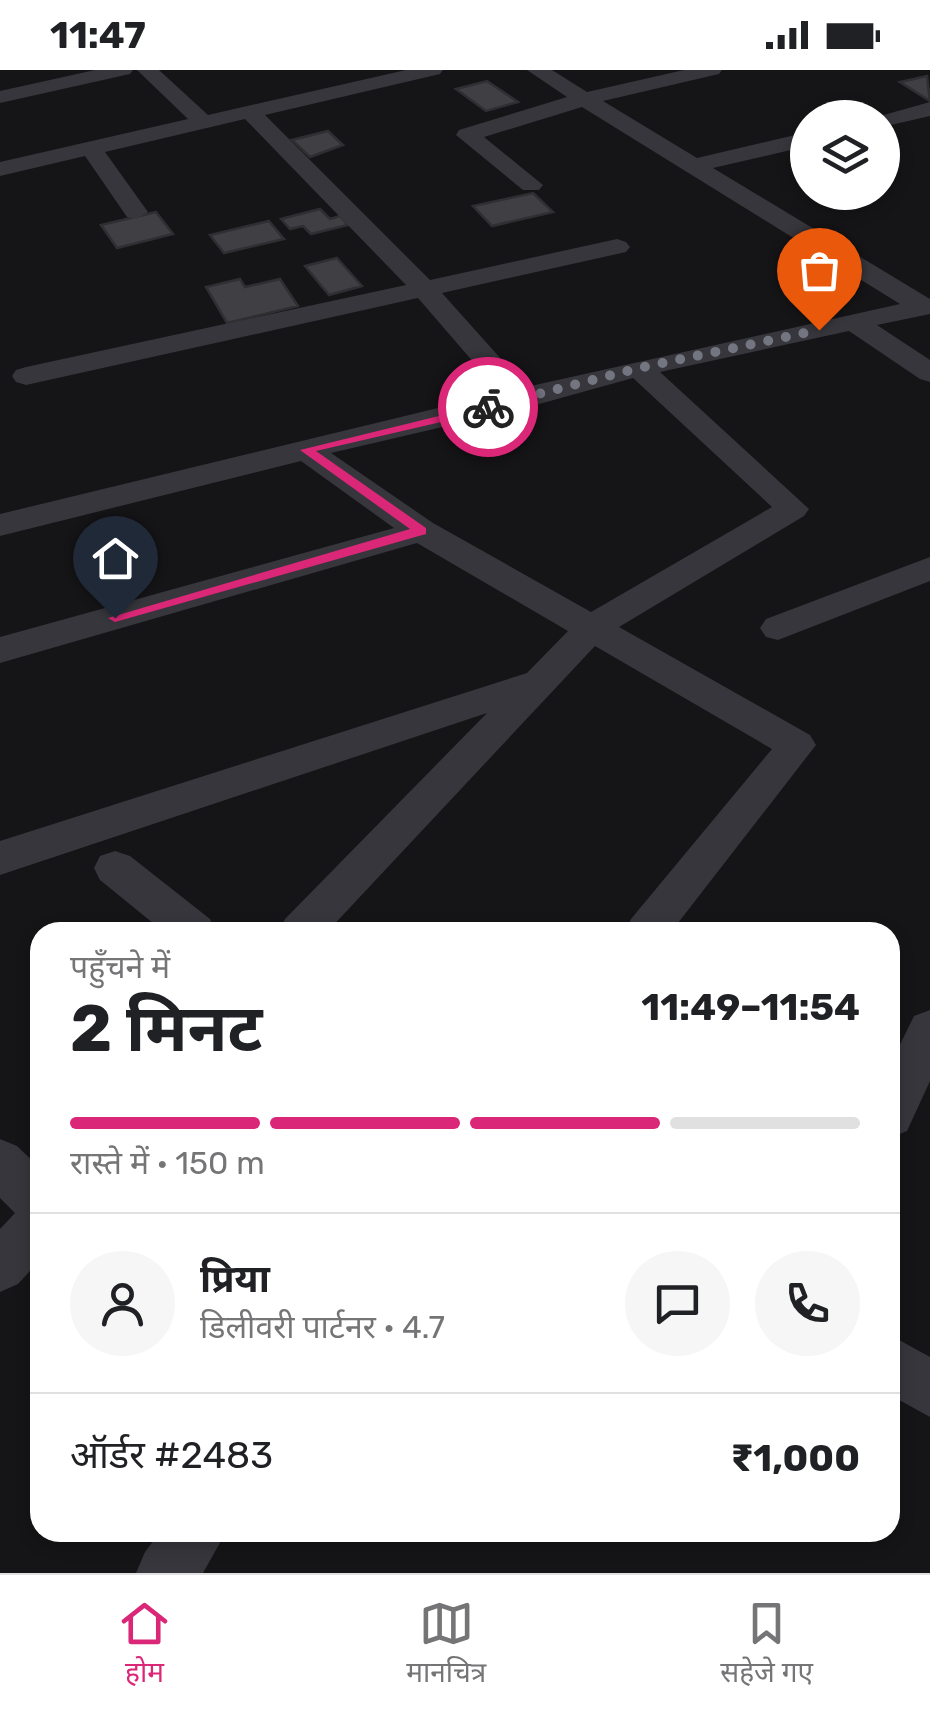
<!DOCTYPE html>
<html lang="hi">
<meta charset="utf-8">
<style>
body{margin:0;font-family:Rubik,"Noto Sans Devanagari",sans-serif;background:#f6f6f6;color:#202124;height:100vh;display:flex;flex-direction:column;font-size:38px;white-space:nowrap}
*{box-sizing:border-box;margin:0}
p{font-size:32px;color:#757577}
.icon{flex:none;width:55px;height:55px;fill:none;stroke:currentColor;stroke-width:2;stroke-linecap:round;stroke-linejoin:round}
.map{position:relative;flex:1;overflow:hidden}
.drawer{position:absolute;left:30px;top:852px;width:870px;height:620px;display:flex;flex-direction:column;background:#fff;border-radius:30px;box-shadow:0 5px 15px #0003}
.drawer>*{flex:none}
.buttons{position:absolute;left:790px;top:30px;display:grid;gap:20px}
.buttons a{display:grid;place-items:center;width:110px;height:110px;border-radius:50%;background:#fff;box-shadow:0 5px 15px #0003;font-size:50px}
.pin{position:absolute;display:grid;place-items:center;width:85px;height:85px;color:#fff;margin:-102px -42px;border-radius:50% 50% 50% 0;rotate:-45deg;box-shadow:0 0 10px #0007}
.pin .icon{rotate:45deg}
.courier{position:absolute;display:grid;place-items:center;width:100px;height:100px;margin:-50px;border:8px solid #db2777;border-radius:50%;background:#fff;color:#222;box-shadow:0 2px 12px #0007}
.headline em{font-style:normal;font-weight:700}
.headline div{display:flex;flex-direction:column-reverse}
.headline{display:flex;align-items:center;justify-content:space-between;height:170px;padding:0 40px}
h1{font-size:65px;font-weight:700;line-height:75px}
.bar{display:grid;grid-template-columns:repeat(4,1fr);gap:15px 10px;align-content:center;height:120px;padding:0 40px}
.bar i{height:12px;border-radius:8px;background:#e0e0e0}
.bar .active{background:#db2777}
.bar p{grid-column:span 4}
.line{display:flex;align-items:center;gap:25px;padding:0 40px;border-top:2px solid #e0e0e0}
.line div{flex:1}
.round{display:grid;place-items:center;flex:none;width:105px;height:105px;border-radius:52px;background:#f6f6f6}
.status{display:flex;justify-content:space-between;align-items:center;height:70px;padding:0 50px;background:#fff;direction:ltr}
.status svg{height:28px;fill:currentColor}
.tabs{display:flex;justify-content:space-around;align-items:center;height:140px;border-top:2px solid #e0e0e0;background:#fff;font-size:28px;color:#757577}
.tabs a{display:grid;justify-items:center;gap:5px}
.tabs .active{color:#db2777}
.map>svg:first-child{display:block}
.building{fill:#3f3f44;stroke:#2f2f33;stroke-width:2.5}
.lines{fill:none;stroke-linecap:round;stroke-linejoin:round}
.minor{fill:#36363c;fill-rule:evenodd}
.route{fill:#db2777}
.done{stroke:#737680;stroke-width:10;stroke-dasharray:0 18}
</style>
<div class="status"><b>11:47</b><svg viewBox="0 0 49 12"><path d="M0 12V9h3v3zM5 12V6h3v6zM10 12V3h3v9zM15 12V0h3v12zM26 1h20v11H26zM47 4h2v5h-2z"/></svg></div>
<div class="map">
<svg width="930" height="1503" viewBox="0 0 930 1503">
<rect width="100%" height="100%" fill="#151517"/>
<path class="building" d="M927 6 930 31 900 12Z
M487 11 518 32 486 41 456 19Z
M328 61 343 75 310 87 292 70Z
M533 123 553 142 492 156 473 136Z
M320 139 330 149 340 146 348 155 311 164 303 156 290 159 281 149Z
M156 142 173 164 117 178 101 155Z
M269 151 284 169 224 183 210 165Z
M337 188 362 216 329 225 305 196Z
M240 209 245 217 280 209 298 236 227 253 206 217Z"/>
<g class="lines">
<path class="minor" d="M95 0H133L130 4 0 33V21Z
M137 0H159L208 45 406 0H443L440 4 265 45 430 210 617 169 626 172 630 177 626 182 442 223 526 317 900 234 582 37 484 67 543 115 539 120H523L456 65 459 60 567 27 527 0H552L587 22 684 0H722L719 4 603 31 697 88 808 62V76L713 98 930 229V244L877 255 930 290V312L920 309 849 261 660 302 809 439 804 446 619 557 810 665 816 675 671 862H625L631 849 772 679 595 576 327 862H279L285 849 487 643 0 805V771L527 603 568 561 417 473 0 593V567L394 458 301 391 0 466V444L500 323 418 228 26 315 16 312 12 306 16 300 26 297 406 215 245 49 105 82 148 142 136 149 127 147 85 86 0 106V92L188 49ZM633 308 772 437 591 542 433 453 331 383 532 336Z
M930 32V46L882 57V48H873Z
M930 487V511L778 570 766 567 760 558 766 549Z
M115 781 130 786 210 849 216 862H164L100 810 94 798 100 786Z
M930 940V1011L907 1061 890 1068V995L914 946Z
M0 1069 17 1076 40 1098V1190L18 1214 0 1222V1159L15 1143 0 1128Z
M890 1265 930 1287V1347L890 1325Z
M160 1462H226L203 1503H136L145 1482Z"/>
</g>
<path class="route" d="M488 334 493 340 316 381 426 458V464L115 552 108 548 410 459 300 380Z"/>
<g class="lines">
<path class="done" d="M488 337 639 298 819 260"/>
</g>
</svg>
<div class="buttons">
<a><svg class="icon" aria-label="layers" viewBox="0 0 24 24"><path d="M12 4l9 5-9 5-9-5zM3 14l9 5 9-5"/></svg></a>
</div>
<div class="pin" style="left:819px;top:260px;background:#ea580c"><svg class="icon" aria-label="bag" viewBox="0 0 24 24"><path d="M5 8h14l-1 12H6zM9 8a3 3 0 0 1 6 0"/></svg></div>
<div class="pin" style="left:115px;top:548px;background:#1f2937"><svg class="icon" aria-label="home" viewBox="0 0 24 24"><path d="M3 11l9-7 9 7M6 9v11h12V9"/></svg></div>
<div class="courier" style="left:488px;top:337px"><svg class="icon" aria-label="bike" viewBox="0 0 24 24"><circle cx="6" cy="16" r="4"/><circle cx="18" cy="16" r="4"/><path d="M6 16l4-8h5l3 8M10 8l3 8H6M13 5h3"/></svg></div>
<section class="drawer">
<div class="headline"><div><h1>2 मिनट</h1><p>पहुँचने में</p></div><em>11:49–11:54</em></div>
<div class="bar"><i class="active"></i><i class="active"></i><i class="active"></i><i></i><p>रास्ते में · 150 m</p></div>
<div class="line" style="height:180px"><a class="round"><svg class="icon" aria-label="person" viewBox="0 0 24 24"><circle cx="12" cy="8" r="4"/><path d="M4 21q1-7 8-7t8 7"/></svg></a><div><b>प्रिया</b><p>डिलीवरी पार्टनर · 4.7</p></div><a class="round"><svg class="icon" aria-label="chat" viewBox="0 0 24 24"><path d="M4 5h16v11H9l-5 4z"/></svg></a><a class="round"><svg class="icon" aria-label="phone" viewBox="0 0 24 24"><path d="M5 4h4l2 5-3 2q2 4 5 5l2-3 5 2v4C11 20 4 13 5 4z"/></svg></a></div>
<div class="line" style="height:130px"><div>ऑर्डर #2483</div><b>₹1,000</b></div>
</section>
</div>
<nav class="tabs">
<a class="active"><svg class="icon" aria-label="home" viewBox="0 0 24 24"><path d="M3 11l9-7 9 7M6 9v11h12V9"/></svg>होम</a>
<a><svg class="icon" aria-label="map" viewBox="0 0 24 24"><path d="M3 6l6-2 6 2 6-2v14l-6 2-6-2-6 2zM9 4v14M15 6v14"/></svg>मानचित्र</a>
<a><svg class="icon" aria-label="saved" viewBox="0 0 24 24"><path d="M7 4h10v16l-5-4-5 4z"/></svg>सहेजे गए</a>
</nav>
